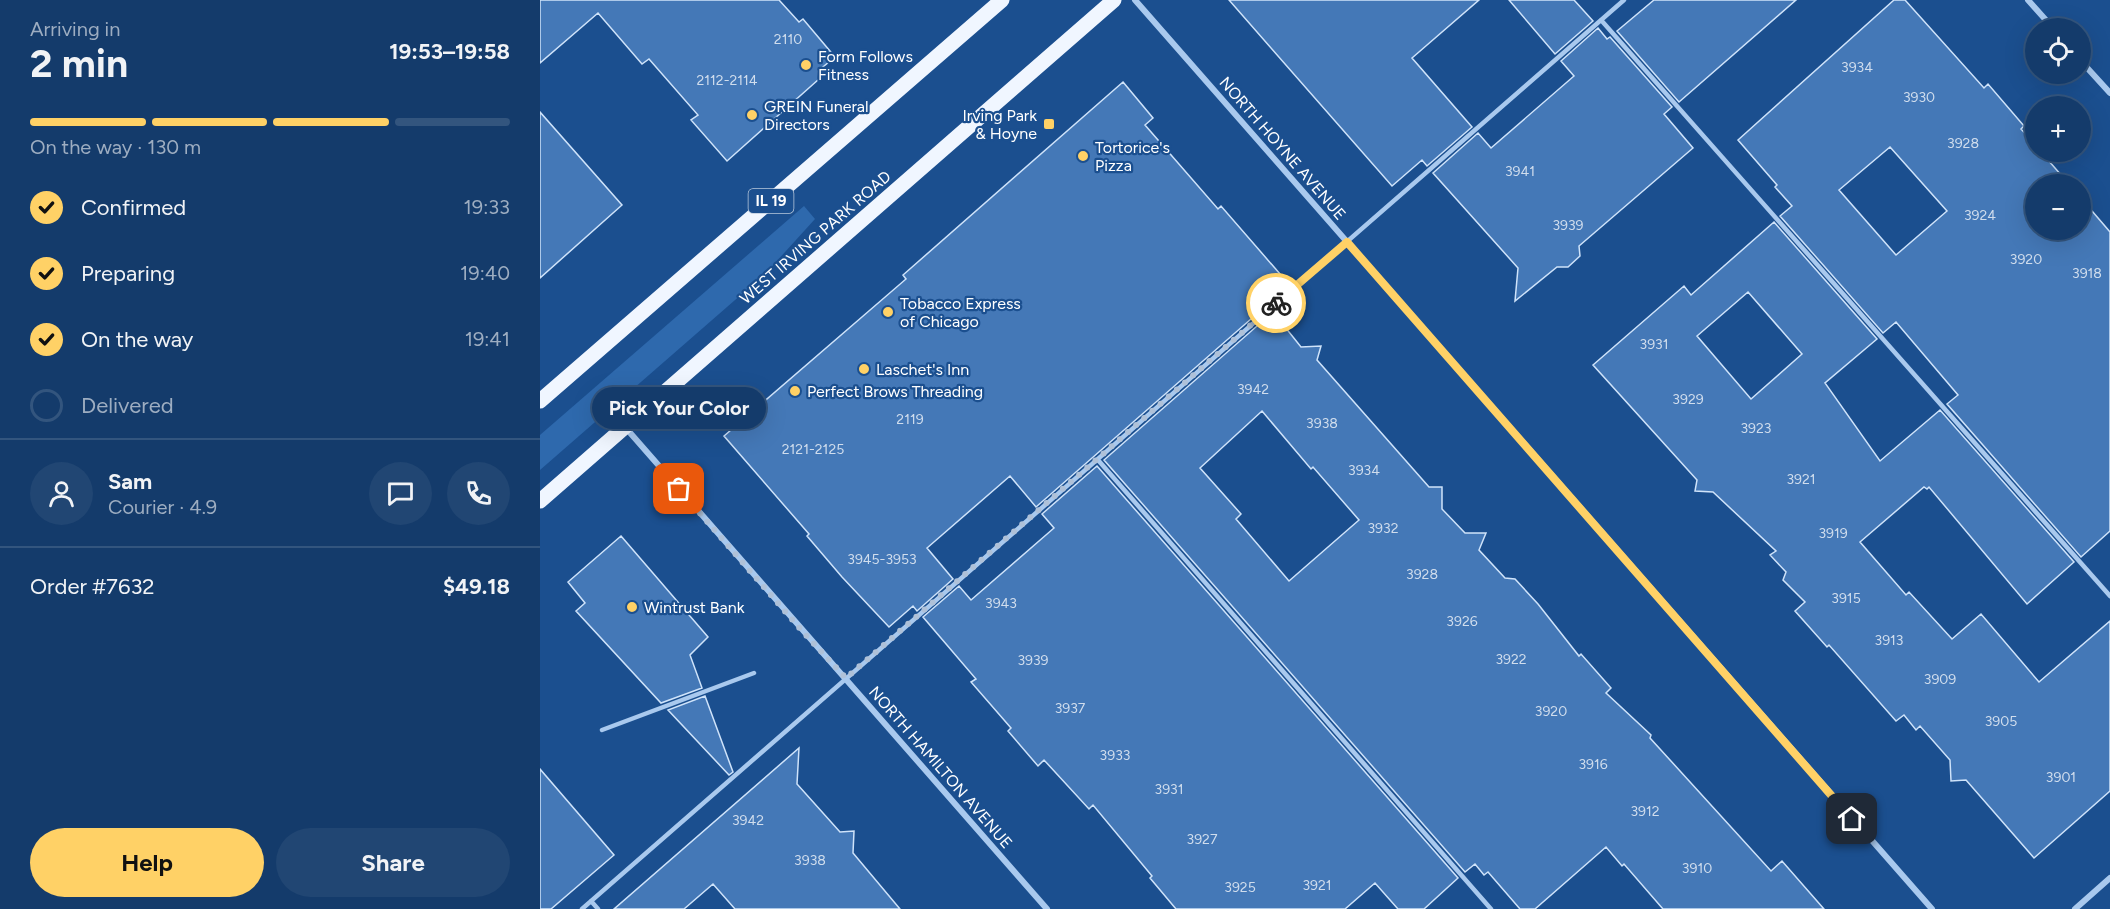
<!DOCTYPE html>
<meta charset="utf-8">
<style>
body{margin:0;font-family:Figtree,sans-serif;background:#214673;color:#f1f3f6;height:100vh;display:flex;flex-direction:column;font-size:22px;white-space:nowrap}
*{box-sizing:border-box;margin:0}
p{font-size:20px;color:#9dadc1}
.icon{flex:none;width:33px;height:33px;fill:none;stroke:currentColor;stroke-width:2;stroke-linecap:round;stroke-linejoin:round}
.map{position:relative;flex:1;overflow:hidden}
.details{display:flex;flex-direction:column;background:#143b6b;width:540px}
.details>*{flex:none}
.controls{position:absolute;left:1485px;top:18px;display:grid;gap:12px}
.controls a{display:grid;place-items:center;width:66px;height:66px;border-radius:50%;background:#143b6b;box-shadow:0 6px 24px #0002,0 0 0 2px #33557e;font-size:30px}
.pin{position:absolute;display:grid;place-items:center;width:51px;height:51px;color:#fff;margin:-26px;border-radius:12px;box-shadow:0 3px 9px #0006}
.courier{position:absolute;display:grid;place-items:center;width:60px;height:60px;margin:-30px;border:4px solid #ffd166;border-radius:50%;background:#fff;color:#222;box-shadow:0 2px 8px #0007}
.bubble{position:absolute;height:42px;border-radius:21px;background:#143b6b;box-shadow:0 6px 24px #0002,0 0 0 2px #33557e;font-size:20px;font-weight:700;line-height:42px;text-align:center}
.overview em{font-style:normal;font-weight:700}
.overview div{display:flex;flex-direction:column-reverse}
.overview{display:flex;align-items:center;justify-content:space-between;height:102px;padding:0 30px}
h1{font-size:39px;font-weight:700;line-height:45px}
.bar{display:grid;grid-template-columns:repeat(4,1fr);gap:9px 6px;align-content:center;height:72px;padding:0 30px}
.bar i{height:8px;border-radius:4px;background:#33557e}
.bar .current{background:#ffd166}
.bar p{grid-column:span 4}
.line{display:flex;align-items:center;gap:15px;padding:0 30px;border-top:2px solid #33557e}
.line div{flex:1}
.round{display:grid;place-items:center;flex:none;width:63px;height:63px;border-radius:32px;background:#214673}
ol{padding:0 30px;list-style:none}
li{display:flex;align-items:center;gap:18px;height:66px}
li p{margin-inline-start:auto}
li .icon{padding:6px;border-radius:50%;background:#ffd166;color:#111;stroke-width:4}
li:last-child{color:#9dadc1}
li i{width:33px;height:33px;border:3px solid #33557e;border-radius:50%}
.cta{display:flex;gap:12px;margin-top:auto;padding:12px 30px}
.cta a{flex:1;height:69px;border-radius:36px;background:#ffd166;color:#111;font-size:24px;font-weight:700;line-height:69px;text-align:center}
.cta a+a{background:#214673;color:#f1f3f6}
main{display:flex;flex:1;min-height:0}
.map>svg:first-child{display:block}
.green{fill:#2e69ad}
.building{fill:#4478b7;stroke:#cfe3fa;stroke-width:1.5;fill-rule:evenodd}
.lines{fill:none;stroke-linecap:round;stroke-linejoin:round}
.lane{stroke:#a9c9ee;stroke-width:4.5}
.street{stroke:#a9c9ee;stroke-width:6}
.primary{stroke:#f0f6ff;stroke-width:15}
.done{stroke:#afc1d8;stroke-width:6;stroke-dasharray:0 10.8}
.route{stroke:#ffd166;stroke-width:8}
.poi-dot{fill:#ffd166;stroke:#1b4f8f;stroke-width:2}
.labels{text-anchor:middle;stroke-width:4.5;stroke-linejoin:round;paint-order:stroke}
.number-label{font-size:14px;fill:#d0dded}
.shield{fill:#1b4f8f;stroke:#bbcadd;stroke-width:1.5}
.shield-label{font-size:15px;font-weight:bold;fill:#fff}
.poi-label{font-size:16px;fill:#fff;stroke:#1b4f8f;text-anchor:start}
.street-label{font-size:16px;fill:#fff;stroke:#1b4f8f}
</style>
<main>
<section class="details">
<div class="overview"><div><h1>2 min</h1><p>Arriving in</p></div><em>19:53–19:58</em></div>
<div class="bar"><i class="current"></i><i class="current"></i><i class="current"></i><i></i><p>On the way · 130 m</p></div>
<ol>
<li><svg class="icon" aria-label="check" viewBox="0 0 24 24"><path d="M5 12l5 5 9-10"/></svg>Confirmed<p>19:33</p></li>
<li><svg class="icon" aria-label="check" viewBox="0 0 24 24"><path d="M5 12l5 5 9-10"/></svg>Preparing<p>19:40</p></li>
<li><svg class="icon" aria-label="check" viewBox="0 0 24 24"><path d="M5 12l5 5 9-10"/></svg>On the way<p>19:41</p></li>
<li><i></i>Delivered</li>
</ol>
<div class="line" style="height:108px"><a class="round"><svg class="icon" aria-label="person" viewBox="0 0 24 24"><circle cx="12" cy="8" r="4"/><path d="M4 21q1-7 8-7t8 7"/></svg></a><div><b>Sam</b><p>Courier · 4.9</p></div><a class="round"><svg class="icon" aria-label="chat" viewBox="0 0 24 24"><path d="M4 5h16v11H9l-5 4z"/></svg></a><a class="round"><svg class="icon" aria-label="phone" viewBox="0 0 24 24"><path d="M5 4h4l2 5-3 2q2 4 5 5l2-3 5 2v4C11 20 4 13 5 4z"/></svg></a></div>
<div class="line" style="height:78px"><div>Order #7632</div><b>$49.18</b></div>
<div class="cta"><a>Help</a><a>Share</a></div>
</section>
<div class="map">
<svg width="1570" height="909" viewBox="0 0 1570 909">
<rect width="100%" height="100%" fill="#1b4f8f"/>
<path class="green" d="M264 206 275 219 225 274 0 470V435Z"/>
<path class="building" d="M0 0H239L259 22 263 19 295 57 278 71 279 79 187 161 151 120 158 115 109 59 102 64 58 13 0 63Z
M689 0H939L872 58 932 127 887 166 882 160 852 186Z
M969 0H1034L1053 21 1015 54Z
M1114 0H1256L1139 102 1077 31Z
M1354 0H1365L1444 88 1448 84 1484 126 1481 129 1496 145V152H1501L1529 184H1496V230H1540V197L1570 232V531L1541 557 1407 404 1418 395 1356 322 1343 333 1240 216 1252 206 1235 187 1237 185 1198 140ZM1350 147 1407 211 1356 255 1299 190Z
M1058 28 1067 39 1070 37 1132 107 1124 114 1153 148 1039 246 1040 256 1028 267H1017L975 301 978 268 893 173 938 133 951 148 1034 76 1021 61Z
M583 82 613 118 605 125 678 209 681 206 740 274 718 293 727 305 496 507 470 476 387 548 413 579 377 611 373 606 349 627 302 577 267 536 269 534 184 436 366 279 363 275Z
M0 112 82 205 0 278Z
M1234 222 1337 339 1285 383 1340 461 1400 410 1534 562 1487 604 1389 487 1387 489 1384 487 1320 542 1366 595 1369 592 1412 639 1441 614 1499 682 1570 621V791L1494 858 1426 780 1411 781 1410 760 1380 726 1376 730 1364 715 1356 721 1289 645 1287 647 1255 611 1265 602 1243 580 1246 572 1230 555 1236 551 1173 492 1155 491 1157 480 1053 365 1144 286 1151 295ZM1208 292 1262 354 1211 399 1157 336Z
M733 312 761 347 781 346 777 360 889 487H902V509L925 533H946L939 550 965 578 975 579 998 604 1039 656 1041 654 1071 688 1066 693 1111 735 1110 738 1231 871 1242 861 1284 909H1123L1084 864 1082 866 1066 847 995 909H980L948 872 944 875 935 864 925 872 564 460ZM722 411 771 469 773 467 819 520 749 581 696 519 701 514 660 468Z
M557 466 918 878 884 909H858L835 883 805 909H636L610 878 612 876 553 805 549 809 504 760 498 766 468 731 471 728 431 682 436 679 383 617 419 586 431 600 514 528 502 514Z
M81 536 168 637 150 655 162 688 121 703 36 611 45 603 28 582Z
M165 696 193 772 189 775 128 710Z
M259 748 257 784 300 832 314 831 313 853 360 909H195L173 884 144 909H74Z
M0 769 74 855 11 909H0Z"/>
<g class="lines">
<path class="lane" d="M1061 20 1570 596
M558 460 951 909
M62 730 214 673
M51 901 58 909
M42 909 1084 0"/>
<path class="street" d="M595 0 1392 909
M1488 0 1513 28
M1540 60 1570 93
M85 427 507 909
M1535 909 1570 878"/>
<path class="primary" d="M0 401 462 0
M0 501 574 0"/>
</g>
<g class="lines">
<path class="done" d="M139 489 262 631 306 678 736 303"/>
<path class="route" d="M736 303 807 242 1312 819"/>
</g>
<g class="poi-dot">
<circle cx="266" cy="65" r="6"/>
<circle cx="212" cy="115" r="6"/>
<rect x="503" y="118" width="12" height="12" rx="3"/>
<circle cx="543" cy="156" r="6"/>
<circle cx="348" cy="312" r="6"/>
<circle cx="324" cy="369" r="6"/>
<circle cx="255" cy="391" r="6"/>
<circle cx="92" cy="607" r="6"/>
</g>
<g class="labels">
<g class="number-label">
<text x="248" y="44">2110</text>
<text x="1317" y="72">3934</text>
<text x="187" y="85">2112-2114</text>
<text x="1379" y="102">3930</text>
<text x="1423" y="148">3928</text>
<text x="980" y="176">3941</text>
<text x="1440" y="220">3924</text>
<text x="1028" y="230">3939</text>
<text x="1486" y="264">3920</text>
<text x="1547" y="278">3918</text>
<text x="1114" y="349">3931</text>
<text x="713" y="394">3942</text>
<text x="1148" y="404">3929</text>
<text x="370" y="424">2119</text>
<text x="782" y="428">3938</text>
<text x="1216" y="433">3923</text>
<text x="273" y="454">2121-2125</text>
<text x="824" y="475">3934</text>
<text x="1261" y="484">3921</text>
<text x="843" y="533">3932</text>
<text x="1293" y="538">3919</text>
<text x="342" y="564">3945-3953</text>
<text x="882" y="579">3928</text>
<text x="1306" y="603">3915</text>
<text x="461" y="608">3943</text>
<text x="922" y="626">3926</text>
<text x="1349" y="645">3913</text>
<text x="971" y="664">3922</text>
<text x="493" y="665">3939</text>
<text x="1400" y="684">3909</text>
<text x="530" y="713">3937</text>
<text x="1011" y="716">3920</text>
<text x="1461" y="726">3905</text>
<text x="575" y="760">3933</text>
<text x="1053" y="769">3916</text>
<text x="1521" y="782">3901</text>
<text x="629" y="794">3931</text>
<text x="1105" y="816">3912</text>
<text x="208" y="825">3942</text>
<text x="662" y="844">3927</text>
<text x="270" y="865">3938</text>
<text x="1157" y="873">3910</text>
<text x="777" y="890">3921</text>
<text x="700" y="892">3925</text>
</g>
<rect class="shield" x="208.5" y="189" width="45" height="24" rx="4.5"/>
<g class="shield-label">
<text x="231" y="206">IL 19</text>
</g>
<g class="poi-label">
<text x="278" y="62">Form Follows<tspan x="278" dy="18">Fitness</tspan></text>
<text x="224" y="112">GREIN Funeral<tspan x="224" dy="18">Directors</tspan></text>
<text x="497" y="121" text-anchor="end">Irving Park<tspan x="497" dy="18">&amp; Hoyne</tspan></text>
<text x="555" y="153">Tortorice's<tspan x="555" dy="18">Pizza</tspan></text>
<text x="360" y="309">Tobacco Express<tspan x="360" dy="18">of Chicago</tspan></text>
<text x="336" y="375">Laschet's Inn</text>
<text x="267" y="397">Perfect Brows Threading</text>
<text x="104" y="613">Wintrust Bank</text>
</g>
<g class="street-label">
<text transform="translate(743 148) rotate(49)" y="6">NORTH HOYNE AVENUE</text>
<text transform="translate(275 237) rotate(-41)" y="6">WEST IRVING PARK ROAD</text>
<text transform="translate(401 767) rotate(49)" y="6">NORTH HAMILTON AVENUE</text>
</g>
</g>
</svg>
<div class="controls">
<a><svg class="icon" aria-label="locate" viewBox="0 0 24 24"><circle cx="12" cy="12" r="6"/><path d="M12 2v4M12 18v4M2 12h4M18 12h4"/></svg></a>
<a>+</a>
<a>−</a>
</div>
<div class="pin" style="left:139px;top:489px;background:#ea580c"><svg class="icon" aria-label="bag" viewBox="0 0 24 24"><path d="M5 8h14l-1 12H6zM9 8a3 3 0 0 1 6 0"/></svg></div>
<div class="pin" style="left:1312px;top:819px;background:#1f2937"><svg class="icon" aria-label="home" viewBox="0 0 24 24"><path d="M3 11l9-7 9 7M6 9v11h12V9"/></svg></div>
<div class="courier" style="left:736px;top:303px"><svg class="icon" aria-label="bike" viewBox="0 0 24 24"><circle cx="6" cy="16" r="4"/><circle cx="18" cy="16" r="4"/><path d="M6 16l4-8h5l3 8M10 8l3 8H6M13 5h3"/></svg></div>
<div class="bubble" style="left:52px;top:387px;width:174px">Pick Your Color</div>
</div>
</main>
